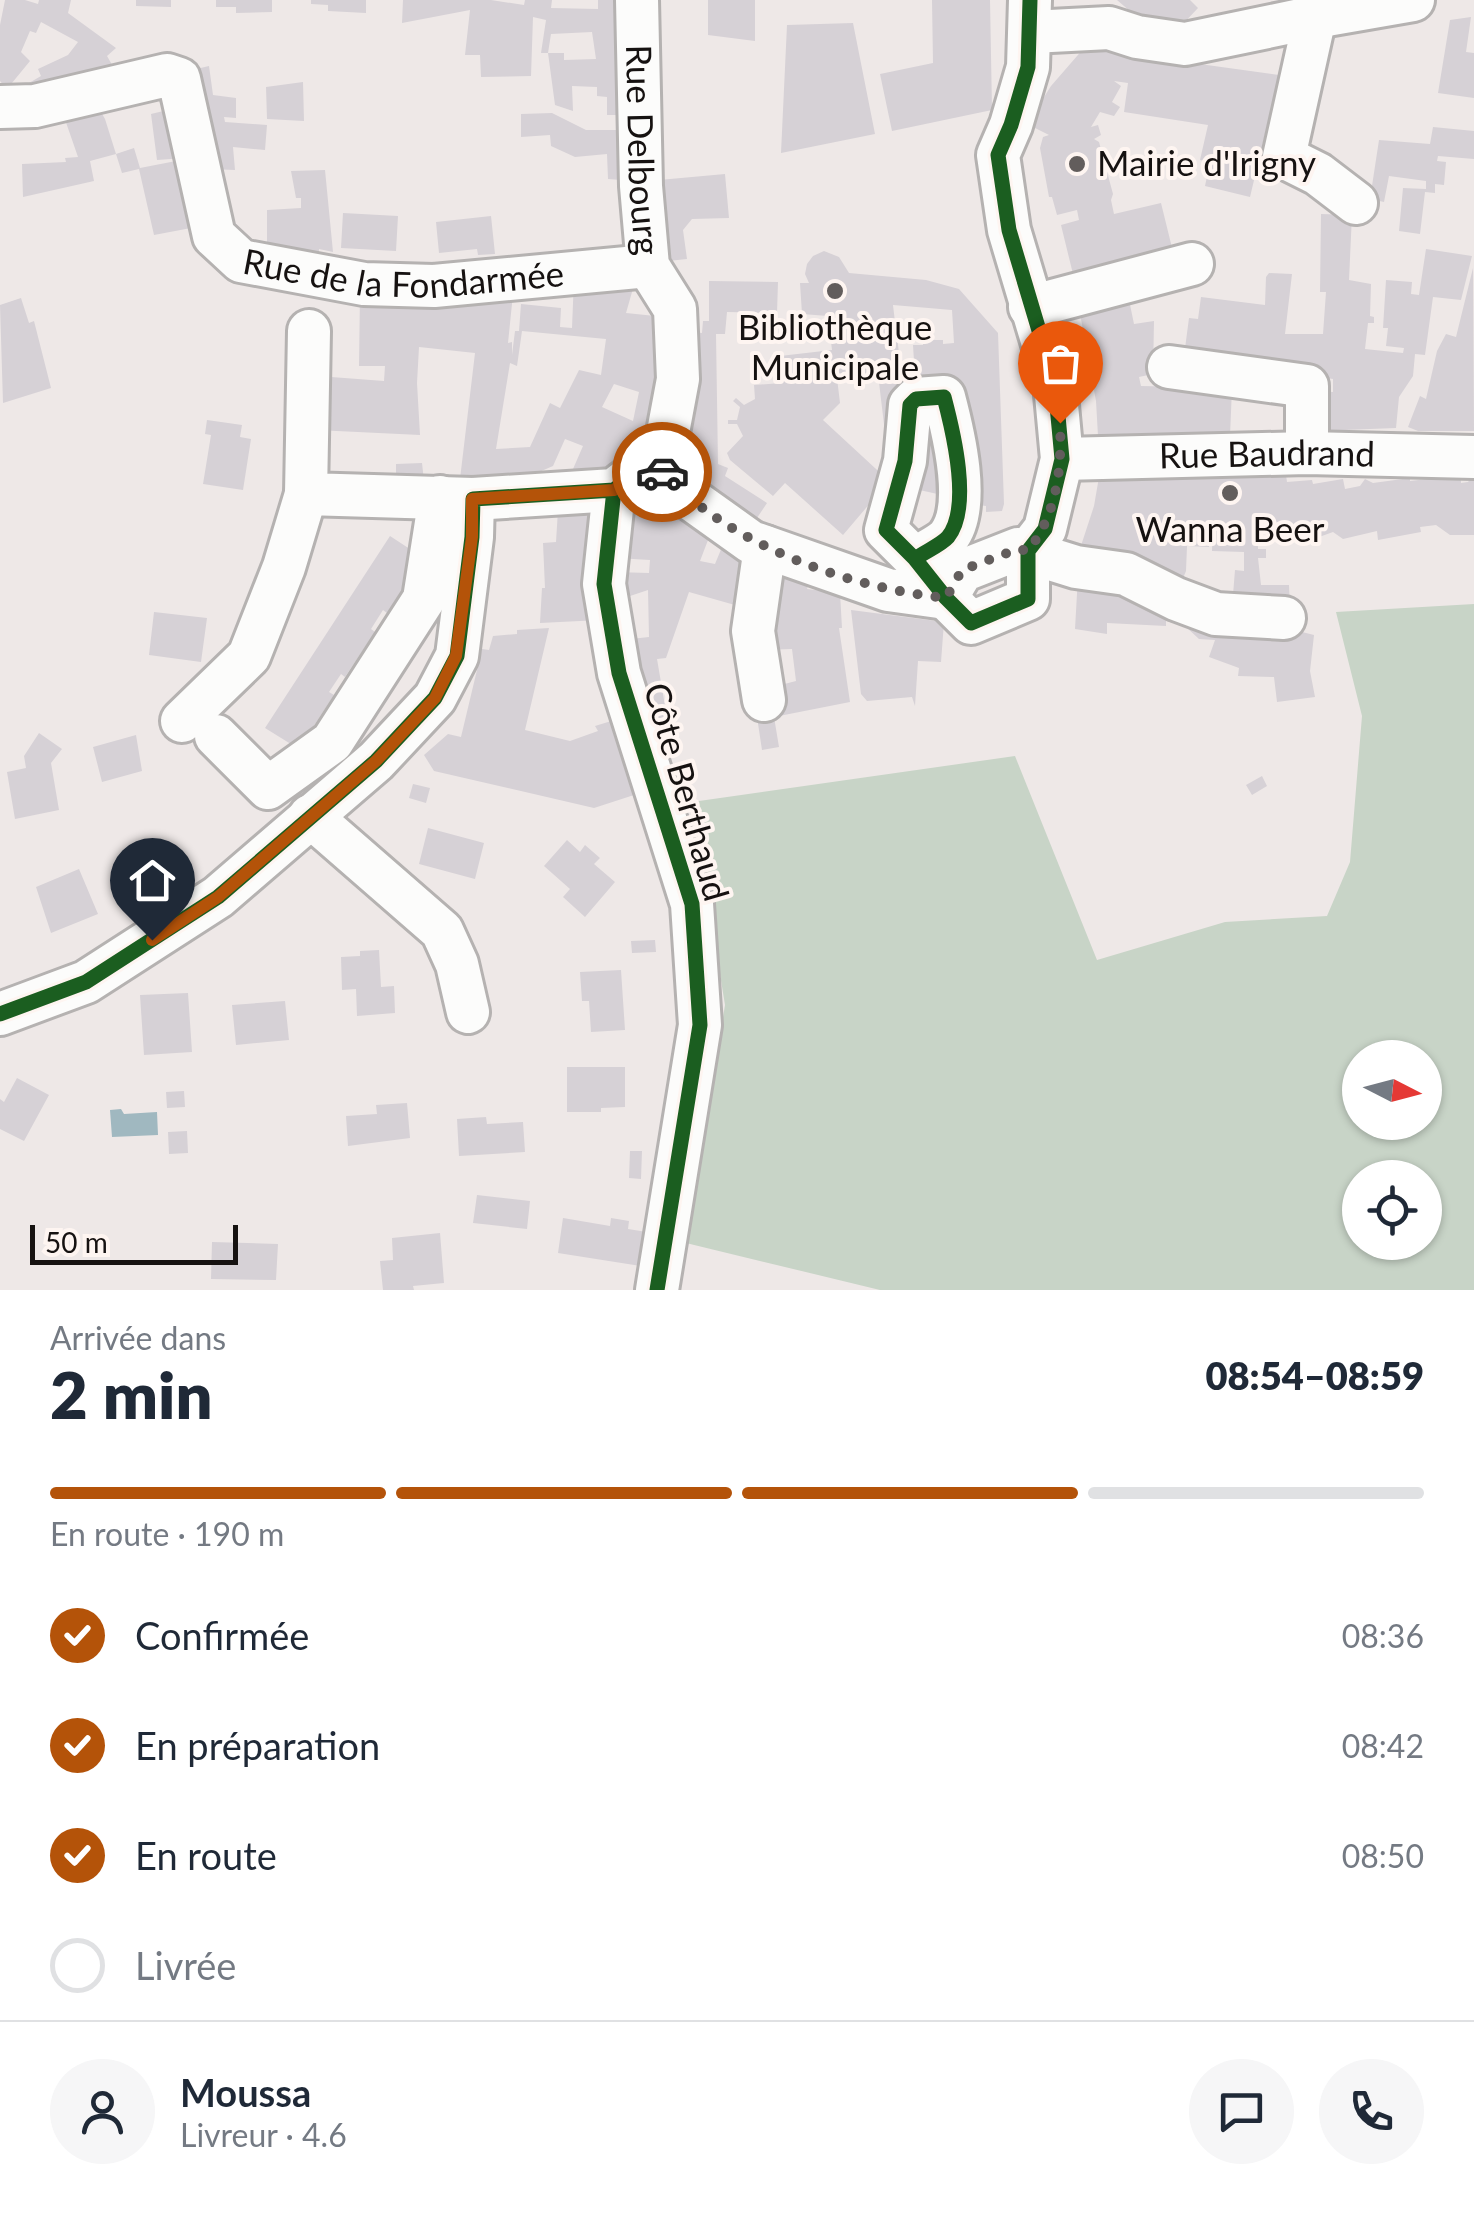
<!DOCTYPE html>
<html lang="fr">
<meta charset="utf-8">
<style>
body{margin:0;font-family:Lato,sans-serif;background:#f6f6f7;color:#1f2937;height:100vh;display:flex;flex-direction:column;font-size:38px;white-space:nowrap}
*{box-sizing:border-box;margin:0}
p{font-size:32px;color:#747a83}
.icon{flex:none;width:55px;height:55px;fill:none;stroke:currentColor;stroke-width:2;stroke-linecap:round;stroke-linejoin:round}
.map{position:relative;height:1290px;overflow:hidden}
.side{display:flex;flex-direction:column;background:#fff;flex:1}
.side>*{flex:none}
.needle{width:65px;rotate:96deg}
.fabs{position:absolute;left:1342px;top:1040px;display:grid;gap:20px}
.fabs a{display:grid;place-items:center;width:100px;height:100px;border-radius:50%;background:#fff;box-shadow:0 2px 8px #0004;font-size:50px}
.scale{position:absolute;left:30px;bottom:25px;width:208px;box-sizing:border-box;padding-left:10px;border:5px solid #161211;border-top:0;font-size:28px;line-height:35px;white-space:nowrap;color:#161211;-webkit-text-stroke:8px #fef5f1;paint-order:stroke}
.pin{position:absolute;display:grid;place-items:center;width:85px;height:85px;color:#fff;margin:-102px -42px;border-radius:50% 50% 50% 0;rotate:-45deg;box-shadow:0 0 10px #0007}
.pin .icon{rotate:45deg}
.courier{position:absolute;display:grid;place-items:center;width:100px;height:100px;margin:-50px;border:8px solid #b45309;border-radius:50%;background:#fff;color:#222;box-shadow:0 2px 12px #0007}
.overview em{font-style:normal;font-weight:800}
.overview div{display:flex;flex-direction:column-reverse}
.overview{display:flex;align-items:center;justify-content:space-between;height:170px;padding:0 50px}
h1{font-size:65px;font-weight:800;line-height:75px}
.bar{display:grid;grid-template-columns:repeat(4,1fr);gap:15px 10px;align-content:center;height:120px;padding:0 50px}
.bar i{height:12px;border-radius:8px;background:#e0e1e3}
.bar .current{background:#b45309}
.bar p{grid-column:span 4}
.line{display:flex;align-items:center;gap:25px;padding:0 50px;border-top:2px solid #e0e1e3}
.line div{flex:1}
.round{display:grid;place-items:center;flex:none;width:105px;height:105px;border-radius:52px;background:#f6f6f7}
ol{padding:0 50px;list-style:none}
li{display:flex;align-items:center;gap:30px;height:110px}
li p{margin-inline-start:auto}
li .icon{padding:10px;border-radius:50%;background:#b45309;color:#fff;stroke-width:4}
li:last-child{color:#747a83}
li i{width:55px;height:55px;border:5px solid #e0e1e3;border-radius:50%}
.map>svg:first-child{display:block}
.forest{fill:#c8d4c7;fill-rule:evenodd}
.water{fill:#a0b8c0}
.building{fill:#d6d1d6;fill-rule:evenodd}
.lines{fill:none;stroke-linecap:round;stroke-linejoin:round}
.minor-casing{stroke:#b5b2b1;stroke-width:48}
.minor{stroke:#fcfcfb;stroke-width:42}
.cycleway-casing{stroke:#fef5f1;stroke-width:21}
.cycleway{stroke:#1b5e20;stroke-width:15}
.done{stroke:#625d5c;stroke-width:10;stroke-dasharray:0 18}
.route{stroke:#b45309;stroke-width:12}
.poi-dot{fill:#625d5c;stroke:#fef5f1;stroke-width:4}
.labels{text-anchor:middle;stroke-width:8;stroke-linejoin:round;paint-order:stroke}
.street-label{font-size:35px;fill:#161211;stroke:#fef5f1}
.poi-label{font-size:35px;fill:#161211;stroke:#fef5f1}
</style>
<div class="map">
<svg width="1474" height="1290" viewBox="0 0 1474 1290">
<rect width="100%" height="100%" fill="#eee8e7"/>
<path class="forest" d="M1474 604V1290H880L686 1243 725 1005 692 802 1015 756 1097 960 1225 922 1327 916 1350 862 1362 716 1336 612ZM1360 1058H1425V1122H1360ZM1360 1178H1425V1242H1360Z"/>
<path class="water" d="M121 1109 124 1114 157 1112 158 1135 112 1137 110 1110Z"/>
<path class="building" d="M5 0H25L38 4 39 0H71L68 13 116 48 107 56 115 70 36 98 29 83 41 76 38 69 68 55 78 42 41 22 36 33 30 31 21 52 30 61 7 89 0 81V25Z
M136 0H171V7L136 6Z
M216 0H272V12L236 13V7H216Z
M311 0H366V13L328 11V5L311 4Z
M403 0H491L524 5 525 0H552L551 8 598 9V0H628L633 115H607V97L597 96V87L572 86 573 111 555 105 548 53H564V60L596 59 592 32 551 34 548 53H541L546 20 533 17 531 76 481 77 480 55H465L470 10 402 23Z
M708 0H755V41L708 35Z
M932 0H990L992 110 892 131 880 74 933 63Z
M1117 0H1190L1198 8 1181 26 1145 24Z
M1471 17 1466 52 1474 53V98L1438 93 1450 20Z
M853 23 875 134 781 153 787 25Z
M1084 48 1279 75 1250 197 1205 186 1210 162 1200 160 1208 125 1124 112 1128 83 1114 81 1121 86 1112 102 1120 107 1114 116 1100 112 1091 127 1098 125 1101 135 1094 139 1099 142 1113 194 1111 200 1114 214 1161 203 1176 264 1073 274 1061 225 1079 220 1077 210 1057 215 1052 197H1049L1040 148 1043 137 1049 135 1027 124 1051 86Z
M209 66 213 95 236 98V118L224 117 225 122 267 125 265 150 233 147 235 170 211 169 188 71Z
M303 82 304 121 267 119 266 87Z
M94 100 105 119 116 154 90 161 94 181 23 197 22 164 66 162 65 158 78 157 61 108Z
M176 108 185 158 157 160 151 114Z
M552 113 586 130H632L621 180 608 179 607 154 575 157 551 146 550 135 521 137V114Z
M1433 127 1474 131V159L1438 156 1437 161 1446 162 1444 185 1435 184V193L1425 192 1420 234 1399 231 1403 188 1426 189V181L1389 176 1384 202 1370 199 1379 140 1430 144Z
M134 148 140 168 176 161 178 182 186 180 192 207 184 208 191 228 154 235 139 169 122 173 116 154Z
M325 170 333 252 319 249V254L267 259V210L301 208V198H296L291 171Z
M725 174 729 218 692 219 683 230 687 259 659 262 648 181Z
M343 213 398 216 396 251 341 248Z
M1321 214 1352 215 1349 280 1371 284 1370 316 1374 317V323H1368L1365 349 1403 353 1404 348 1386 346 1388 328H1383L1386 280 1412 282 1411 294 1419 295 1426 249 1472 256 1461 300 1433 297 1425 355 1415 354 1413 376 1399 397 1396 428 1318 431V391L1333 392V379L1184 356 1189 318 1198 319 1201 297 1265 305 1266 277 1269 273 1292 274 1285 334H1323L1326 292H1320Z
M491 216 495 254 478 255 477 249 439 253 436 222Z
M824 251 839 257 849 273 926 280 959 289 998 333 1004 504 1002 511 986 512V506L979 505 959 417 957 380 912 386 913 374H908L910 380 898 384 902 404 886 441 878 374 837 378 840 403 823 420 889 481 843 535 785 483 773 496 730 460 727 453 743 436 737 424H728V420H737L740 407 733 401 736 398 744 405 755 399 754 385 782 383 780 356 832 350 828 316 802 314 800 283H809L805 274 807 264 813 256ZM893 305 952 310 954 343 943 344V340H923V345H913L914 361 900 362 896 328 873 330 872 322H895Z
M1473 268 1474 431H1418L1408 427 1420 396 1426 399 1437 351 1446 334 1456 337Z
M574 278H636L626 313 665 317 656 443 633 469H573L583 446 565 439 553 466 539 472 460 479 475 353 419 347 417 383 420 435 316 430 318 376 384 381 385 366H359L360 294 514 284 508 343 512 342V355L515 331H522H519L521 304 561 308 560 327 572 328ZM522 331 606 339 601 375 579 370 560 408 550 403 530 447 496 449 510 363 517 366ZM614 384 639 392 633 421 602 407Z
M709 281 778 282 777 313 727 312 725 334H716L718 464 728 468 725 476 767 503 749 530 693 492 708 470 678 464 688 332 702 333 703 321H709Z
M1128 295 1134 324 1154 321 1153 374 1139 377 1141 386 1232 388 1230 436H1098L1096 401 1079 308Z
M21 298 29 323 34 321 51 388 3 403 0 305Z
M913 417 940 419 951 497 906 487Z
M207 420 242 425 240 437 251 439 243 490 203 484 211 435 205 434Z
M422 463 424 481H396V464Z
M1285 468 1287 482 1312 480 1313 484 1343 479 1345 489 1360 486 1365 479 1373 483 1410 478V481L1461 475V483L1468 482 1474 474V535H1450L1436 525 1420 527 1421 532 1378 540 1377 531 1343 539 1333 532 1308 541 1303 538 1290 540 1289 522 1257 523 1258 549H1266V558H1258L1261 585H1289L1290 609 1232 607 1235 570 1244 571V552L1212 551 1213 522H1210L1209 547 1187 546 1186 571 1177 593 1076 561 1094 506 1099 477H1259Z
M659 485 713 527 700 561 715 564 727 535 758 554 749 609 689 592 666 658 657 659 672 747 667 748 665 754 622 640 649 637 648 590 618 600 615 572 649 573 650 560 616 558 629 487Z
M558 510 585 511V515L604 518 600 620 540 623 542 588H545L543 543 556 542Z
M390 536 419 555 417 567 387 613 383 610 371 629 375 632 345 677 341 674 329 692 334 695 304 741 299 738 294 746 265 728Z
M771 564 810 580 807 589 840 593 842 628H839L850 702 774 717 779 747 762 750 757 717 769 688 796 681 792 649 764 650 762 621H777V612L761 616Z
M1078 576 1314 635 1310 671 1315 697 1277 702 1274 677 1238 676 1239 668 1209 657 1215 640 1199 639 1185 626 1166 621V626L1107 623V634L1075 629Z
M851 610 944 622 941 662 918 661 915 706 912 697 867 701 861 694Z
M154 612 207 618 201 662 149 655Z
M549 628 525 730 570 741 598 731 595 726 621 718 641 783 632 786 634 795 594 808 434 771 424 755 448 734 461 737 482 649 489 650 493 636 517 634V630Z
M39 733 62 749 51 763 59 810 15 819 7 772 26 768 24 756Z
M136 735 142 771 102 782 93 747Z
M1262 776 1267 786 1252 795 1246 785Z
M413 784 430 788 426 803 409 798Z
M428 828 484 843 475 879 419 864Z
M567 840 580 852 585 845 600 858 594 864 615 882 585 917 563 897 570 889 544 866Z
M79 869 98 914 51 933 36 887Z
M655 940 656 952 632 953 631 941Z
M379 950 381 987 394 986 395 1013 357 1016 356 989 342 990 341 957 360 956V951Z
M621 970 625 1030 591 1032 589 1001H582L580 972Z
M188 993 192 1052 144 1055 140 995Z
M285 1001 289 1040 236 1045 232 1005Z
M567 1067H625V1107L601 1108V1112H567Z
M17 1078 49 1095 24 1141 0 1129V1099L4 1102Z
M184 1091 185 1107 167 1108 166 1092Z
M407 1103 410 1138 348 1146 346 1116 377 1114 376 1105Z
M486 1117 487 1124 523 1122 525 1152 459 1156 457 1119Z
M187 1131 188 1153 169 1154 168 1132Z
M630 1151H642L641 1179 629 1178Z
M477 1195 530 1201 527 1229 473 1223Z
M563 1218 610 1226 611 1218 629 1221 628 1229 653 1233 647 1267 558 1253Z
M440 1233 444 1283 413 1286 414 1290H383L380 1261 393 1260 392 1238Z
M212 1242 278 1244 276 1280 211 1279Z"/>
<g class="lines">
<g class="minor-casing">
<g id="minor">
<path id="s1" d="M637 0 641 186 648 266 675 309 678 379 661 470"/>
<path d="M1315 17 1284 157 1318 174 1356 203"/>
<path d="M1031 32 1109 28 1137 37 1185 44 1315 17 1413 0"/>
<path id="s2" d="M0 107 35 106 167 75 179 79 214 236 241 261 364 284 434 286 648 266"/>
<path d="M1030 307 1192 264"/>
<path d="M309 331 306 494 473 499 614 490 632 476 661 470"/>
<path d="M1169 367 1307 386V453"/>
<path id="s3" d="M1062 459 1307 453 1474 457"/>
<path d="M661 470 681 492 751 542 888 590 946 598"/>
<path d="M614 490 604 584 619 673 692 904 700 1025 657 1290"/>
<path d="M915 559 886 530 905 461 910 405 916 399 944 397C953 431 972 507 948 537 941 545 924 552 915 559L946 598 971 623 1028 599V551L1045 529 1062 459 1055 384 1009 230 998 155 1011 125 1028 67 1030 0"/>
<path d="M946 598 962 571 1018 549 1076 567 1126 574 1176 599 1216 614 1284 618"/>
<path d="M764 700 753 631 765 547"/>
<path d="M182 721 249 656 284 567 306 494"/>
<path d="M216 736 268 788 332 742 424 599 440 497"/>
<path d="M310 816 442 931 457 964 468 1012"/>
<path d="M0 1014 86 982 218 897 376 761 435 698 457 656 472 537 473 499"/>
</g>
</g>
<use href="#minor" class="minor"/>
<g class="cycleway-casing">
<path id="cycleway" d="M614 490 604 584 619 673 692 904 700 1025 657 1290
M915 559 886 530 905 461 910 405 916 399 944 397C953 431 972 507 948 537 941 545 924 552 915 559L946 598 971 623 1028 599V551L1045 529 1062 459 1055 384 1009 230 998 155 1011 125 1028 67 1030 0
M0 1014 86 982 218 897 376 761 435 698 457 656 472 537 473 499 614 490 632 476 661 470"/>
</g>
<use href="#cycleway" class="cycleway"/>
</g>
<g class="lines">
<path class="done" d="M662 472C730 545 848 588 946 598L962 570 1018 549 1028 551C1057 514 1062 469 1060 423"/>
<path class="route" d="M152 940 218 897 376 761 435 698 456 656 472 537V499L614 490 632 476 662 472"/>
</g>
<g class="poi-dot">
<circle cx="1077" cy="164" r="10"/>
<circle cx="835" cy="291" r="10"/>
<circle cx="1230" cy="493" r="10"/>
</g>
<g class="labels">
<g class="street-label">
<text dy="12" stroke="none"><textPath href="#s1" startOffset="150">Rue Delbourg</textPath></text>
<text dy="12" stroke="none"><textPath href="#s2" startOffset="545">Rue de la Fondarmée</textPath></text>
<text dy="12" stroke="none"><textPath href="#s3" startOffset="205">Rue Baudrand</textPath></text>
<text transform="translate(686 792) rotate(74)" y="12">Côte Berthaud</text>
</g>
<g class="poi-label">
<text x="1097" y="176" text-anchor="start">Mairie d'Irigny</text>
<text x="835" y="340">Bibliothèque<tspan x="835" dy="40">Municipale</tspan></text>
<text x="1230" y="542">Wanna Beer</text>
</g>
</g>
</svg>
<div class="fabs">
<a><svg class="needle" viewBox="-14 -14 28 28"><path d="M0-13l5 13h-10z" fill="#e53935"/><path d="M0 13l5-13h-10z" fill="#747a83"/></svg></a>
<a><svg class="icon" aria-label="locate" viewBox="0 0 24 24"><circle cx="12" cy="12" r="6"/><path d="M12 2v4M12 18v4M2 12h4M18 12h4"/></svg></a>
</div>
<div class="scale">50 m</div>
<div class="pin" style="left:1060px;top:423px;background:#ea580c"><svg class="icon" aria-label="bag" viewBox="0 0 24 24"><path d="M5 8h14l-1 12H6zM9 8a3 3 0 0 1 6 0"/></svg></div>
<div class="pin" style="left:152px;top:940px;background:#1f2937"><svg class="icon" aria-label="home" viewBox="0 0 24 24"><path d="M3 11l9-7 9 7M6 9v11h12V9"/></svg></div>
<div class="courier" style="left:662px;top:472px"><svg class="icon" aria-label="car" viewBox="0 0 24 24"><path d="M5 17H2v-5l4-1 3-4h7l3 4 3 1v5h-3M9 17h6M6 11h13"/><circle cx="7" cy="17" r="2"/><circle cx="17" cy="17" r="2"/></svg></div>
</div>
<section class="side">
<div class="overview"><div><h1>2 min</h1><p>Arrivée dans</p></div><em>08:54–08:59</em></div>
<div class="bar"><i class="current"></i><i class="current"></i><i class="current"></i><i></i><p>En route · 190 m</p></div>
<ol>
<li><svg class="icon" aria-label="check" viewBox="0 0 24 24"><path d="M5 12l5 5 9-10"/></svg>Confirmée<p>08:36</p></li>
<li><svg class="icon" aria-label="check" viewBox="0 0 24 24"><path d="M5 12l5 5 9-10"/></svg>En préparation<p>08:42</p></li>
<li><svg class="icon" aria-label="check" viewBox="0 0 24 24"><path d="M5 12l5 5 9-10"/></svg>En route<p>08:50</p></li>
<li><i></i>Livrée</li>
</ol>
<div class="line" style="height:180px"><a class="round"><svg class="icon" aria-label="person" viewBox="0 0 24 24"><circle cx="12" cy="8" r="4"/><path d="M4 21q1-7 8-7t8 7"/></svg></a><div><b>Moussa</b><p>Livreur · 4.6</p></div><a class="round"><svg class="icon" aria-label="chat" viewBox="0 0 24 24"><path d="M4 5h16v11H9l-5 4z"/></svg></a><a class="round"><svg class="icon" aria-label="phone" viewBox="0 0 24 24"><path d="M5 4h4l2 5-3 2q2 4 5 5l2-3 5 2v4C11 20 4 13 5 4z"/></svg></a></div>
</section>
